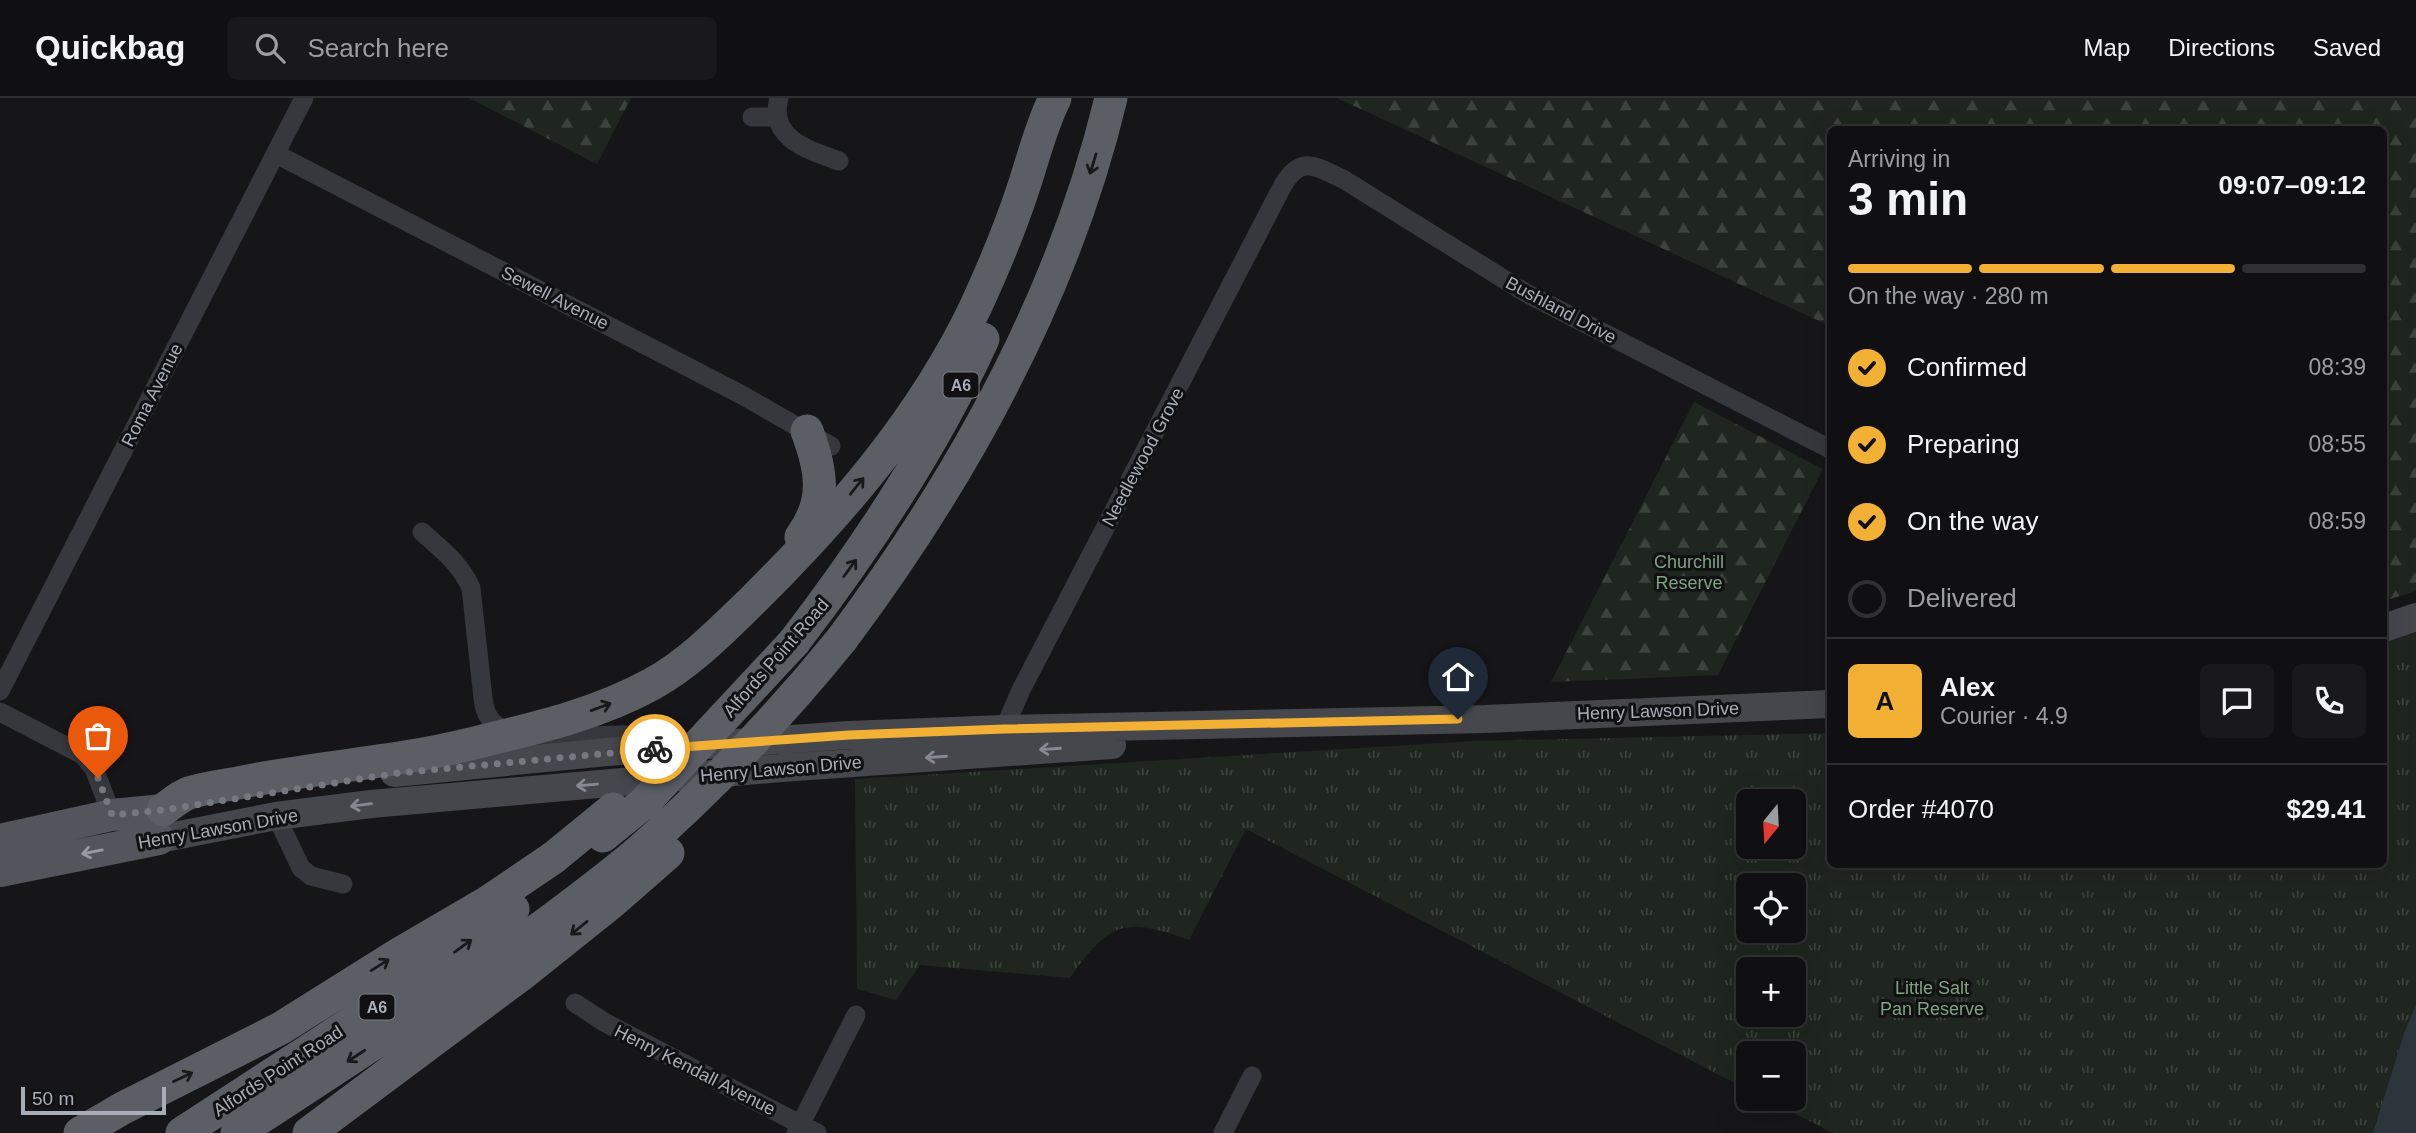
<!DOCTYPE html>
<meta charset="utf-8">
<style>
body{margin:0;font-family:Arial,sans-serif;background:#19191b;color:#f1f3f6;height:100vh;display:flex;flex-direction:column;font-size:26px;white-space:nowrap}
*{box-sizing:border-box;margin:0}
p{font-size:23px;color:#9c9d9f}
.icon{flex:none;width:38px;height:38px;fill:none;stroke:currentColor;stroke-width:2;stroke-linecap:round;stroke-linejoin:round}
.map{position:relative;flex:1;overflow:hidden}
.details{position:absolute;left:1827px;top:28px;width:560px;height:742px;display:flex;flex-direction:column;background:#101012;border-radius:10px;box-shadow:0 7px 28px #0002,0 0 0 2px #303032}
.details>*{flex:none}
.needle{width:46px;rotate:198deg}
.controls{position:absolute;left:1736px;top:691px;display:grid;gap:14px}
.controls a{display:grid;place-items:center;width:70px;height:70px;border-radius:10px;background:#101012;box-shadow:0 7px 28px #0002,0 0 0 2px #303032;font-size:35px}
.scale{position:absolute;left:21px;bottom:18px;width:145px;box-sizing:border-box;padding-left:7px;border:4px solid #a8adb8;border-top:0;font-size:19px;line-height:24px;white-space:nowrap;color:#a8adb8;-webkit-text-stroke:5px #111113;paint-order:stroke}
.pin{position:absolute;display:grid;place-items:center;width:60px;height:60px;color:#fff;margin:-72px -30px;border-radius:50% 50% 50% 0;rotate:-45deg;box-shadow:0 0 7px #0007}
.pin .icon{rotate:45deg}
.courier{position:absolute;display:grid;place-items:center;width:70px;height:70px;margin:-35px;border:5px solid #f2b134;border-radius:50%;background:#fff;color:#222;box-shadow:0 2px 9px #0007}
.overview em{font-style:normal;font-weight:600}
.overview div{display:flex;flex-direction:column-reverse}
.overview{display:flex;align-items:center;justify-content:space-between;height:119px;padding:0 21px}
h1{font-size:46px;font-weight:600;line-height:52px}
.bar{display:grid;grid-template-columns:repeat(4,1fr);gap:10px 7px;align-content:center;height:84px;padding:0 21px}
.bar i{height:9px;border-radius:5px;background:#303032}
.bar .selected{background:#f2b134}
.bar p{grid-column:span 4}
.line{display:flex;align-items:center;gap:18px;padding:0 21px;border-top:2px solid #303032}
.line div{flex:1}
.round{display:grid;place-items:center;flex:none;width:74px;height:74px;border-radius:10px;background:#19191b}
ol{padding:0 21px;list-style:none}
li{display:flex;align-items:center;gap:21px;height:77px}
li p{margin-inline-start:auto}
li .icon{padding:7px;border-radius:50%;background:#f2b134;color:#111;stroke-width:4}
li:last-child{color:#9c9d9f}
li i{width:38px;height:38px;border:4px solid #303032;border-radius:50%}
header{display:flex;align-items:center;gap:42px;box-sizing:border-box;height:98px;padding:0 35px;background:#101012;border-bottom:2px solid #303032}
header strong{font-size:33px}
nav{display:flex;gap:38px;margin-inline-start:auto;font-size:24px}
.search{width:490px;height:63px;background:#19191b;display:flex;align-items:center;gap:18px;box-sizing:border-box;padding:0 24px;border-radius:10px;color:#9c9d9f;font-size:26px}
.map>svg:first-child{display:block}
.forest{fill:url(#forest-firs)}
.park{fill:url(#park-tufts);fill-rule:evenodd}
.water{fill:#2c353c}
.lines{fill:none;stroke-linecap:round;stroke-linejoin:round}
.minor{stroke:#37383d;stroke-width:19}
.secondary{stroke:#45474d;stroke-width:28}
.primary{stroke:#53555c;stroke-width:32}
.trunk{stroke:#5b5e65;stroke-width:33}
.trunk-bridge{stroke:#5b5e65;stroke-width:33}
.oneway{stroke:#18191b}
.oneway2{stroke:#858993}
.oneway3{stroke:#979ba6}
.done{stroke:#757880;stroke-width:7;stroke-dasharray:0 12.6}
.route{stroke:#f2b134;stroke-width:9}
.labels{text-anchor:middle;stroke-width:6;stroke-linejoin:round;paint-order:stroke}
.shield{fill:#111113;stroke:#7b7e86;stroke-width:2}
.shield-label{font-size:16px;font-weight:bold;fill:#a8adb8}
.street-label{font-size:18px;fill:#a8adb8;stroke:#111113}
.park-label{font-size:18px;fill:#7fa381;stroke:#111113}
</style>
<header>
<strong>Quickbag</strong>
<div class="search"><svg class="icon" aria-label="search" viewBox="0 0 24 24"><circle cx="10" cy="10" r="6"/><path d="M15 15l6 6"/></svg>Search here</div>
<nav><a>Map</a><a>Directions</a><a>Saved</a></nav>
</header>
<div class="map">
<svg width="2416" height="1035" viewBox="0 0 2416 1035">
<defs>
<pattern id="forest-firs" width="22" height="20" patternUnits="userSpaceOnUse" patternTransform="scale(1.75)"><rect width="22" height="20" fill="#1e261f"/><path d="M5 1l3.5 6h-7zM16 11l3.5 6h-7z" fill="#3c433d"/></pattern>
<pattern id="park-tufts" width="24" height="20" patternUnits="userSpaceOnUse" patternTransform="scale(1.75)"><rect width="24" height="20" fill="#1e261f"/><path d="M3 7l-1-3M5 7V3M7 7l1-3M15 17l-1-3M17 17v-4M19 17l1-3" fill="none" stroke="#3c433d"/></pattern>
</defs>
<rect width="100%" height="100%" fill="#161618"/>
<path class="forest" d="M469 0H631L597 66Z
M1337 0H2416V493L2384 503V32H1830V228Z
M1694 304 1823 371 1718 577 1551 584Z"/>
<path class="park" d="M2416 527V907L2404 935 2373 1035H1833L1766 1001H1794V956H1748V992L1246 731 1189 842C1125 818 1109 824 1070 880L920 867 896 902 857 891 855 681 1475 643 1830 635V766H2384V538ZM1748 704H1794V749H1748ZM1748 788H1794V833H1748ZM1748 872H1794V917H1748Z"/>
<path class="water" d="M2416 907V1035H2373L2404 935Z"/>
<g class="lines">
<path class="minor" d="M779 0C768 41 809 52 839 63
M752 19H777
M276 56 742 297 831 348
M422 434C442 452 460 465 471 490L483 600C484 607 485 615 490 621 513 650 584 637 617 637 631 636 646 639 660 640
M0 593 304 0
M0 614 83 657 94 671 112 717
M1004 641V631L1021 592 1283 87C1302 56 1316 69 1343 81L1526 195 1830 351
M276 718 301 770 311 778 343 786
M575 905 604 924 817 1035
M796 1035 856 917
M1223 1035 1252 978"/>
<path class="secondary" d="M2384 530 2416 519
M394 675 607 654 849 637 1004 631 1485 621 1830 606
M159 741 276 718 371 706 781 670 1112 647"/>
<path class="primary" d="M0 742 112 717 163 712
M0 773 159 741"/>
<path class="trunk" d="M801 439C827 403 822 373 807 333
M842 541C963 379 1064 197 1111 0
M794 544C867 449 933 350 983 241
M163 712C171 706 180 698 189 695 204 690 222 688 238 685 314 669 394 665 470 646 532 631 596 617 652 586 690 565 721 533 752 503 839 417 923 320 976 208 993 171 1009 133 1022 94 1033 62 1040 30 1055 0
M80 1035 123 1010 281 930 399 856 488 804 553 760
M182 1035 365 916 513 811
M237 1035C373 946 510 859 636 756
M309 1035 522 876 612 804 668 755"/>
<path class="trunk-bridge" d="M603 738 645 704 794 544
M636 756C711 690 779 619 842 541
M553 760 613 711"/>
</g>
<defs><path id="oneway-shaft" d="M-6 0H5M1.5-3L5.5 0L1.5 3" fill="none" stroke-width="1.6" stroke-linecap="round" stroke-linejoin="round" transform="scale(1.75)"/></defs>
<g class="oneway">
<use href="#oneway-shaft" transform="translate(1093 66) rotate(107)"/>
<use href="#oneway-shaft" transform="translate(857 388) rotate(-51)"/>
<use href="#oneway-shaft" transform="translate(850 470) rotate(-54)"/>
<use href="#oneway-shaft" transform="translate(601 609) rotate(-20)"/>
<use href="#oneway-shaft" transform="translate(579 830) rotate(141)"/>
<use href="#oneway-shaft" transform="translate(463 848) rotate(-36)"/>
<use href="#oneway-shaft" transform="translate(380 867) rotate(-32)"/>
<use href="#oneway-shaft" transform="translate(356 958) rotate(147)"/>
<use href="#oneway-shaft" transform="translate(183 979) rotate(-26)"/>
</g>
<g class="oneway2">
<use href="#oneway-shaft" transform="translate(1050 651) rotate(176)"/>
<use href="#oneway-shaft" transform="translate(936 659) rotate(176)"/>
<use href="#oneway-shaft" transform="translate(587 687) rotate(175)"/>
<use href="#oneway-shaft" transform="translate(361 707) rotate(173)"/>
</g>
<use class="oneway3" href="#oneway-shaft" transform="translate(92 754) rotate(169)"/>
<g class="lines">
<path class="done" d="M98 680 112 717 163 712 398 675 655 651"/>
<path class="route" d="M655 651 849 637 1004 631 1458 621"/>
</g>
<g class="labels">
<g class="shield">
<rect x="943.5" y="274.5" width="35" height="25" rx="5"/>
<rect x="359.5" y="896.5" width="35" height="25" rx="5"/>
</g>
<g class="shield-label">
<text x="961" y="293">A6</text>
<text x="377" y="915">A6</text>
</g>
<g class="street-label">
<text transform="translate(555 200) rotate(27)" y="6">Sewell Avenue</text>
<text transform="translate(1561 212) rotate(28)" y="6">Bushland Drive</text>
<text transform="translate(152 297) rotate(-63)" y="6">Roma Avenue</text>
<text transform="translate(1143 359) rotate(-62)" y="6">Needlewood Grove</text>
<text transform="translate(776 560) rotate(-49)" y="6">Alfords Point Road</text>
<text transform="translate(1658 613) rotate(-2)" y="6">Henry Lawson Drive</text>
<text transform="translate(781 671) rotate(-5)" y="6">Henry Lawson Drive</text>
<text transform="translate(218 731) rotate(-10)" y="6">Henry Lawson Drive</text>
<text transform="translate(695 972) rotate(27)" y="6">Henry Kendall Avenue</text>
<text transform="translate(278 973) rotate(-33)" y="6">Alfords Point Road</text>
</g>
<g class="park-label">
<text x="1689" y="470">Churchill<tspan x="1689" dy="21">Reserve</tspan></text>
<text x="1932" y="896">Little Salt<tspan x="1932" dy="21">Pan Reserve</tspan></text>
</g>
</g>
</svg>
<div class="controls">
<a><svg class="needle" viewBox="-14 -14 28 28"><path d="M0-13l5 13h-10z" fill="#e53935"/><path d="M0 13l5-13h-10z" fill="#9c9d9f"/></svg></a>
<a><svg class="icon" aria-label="locate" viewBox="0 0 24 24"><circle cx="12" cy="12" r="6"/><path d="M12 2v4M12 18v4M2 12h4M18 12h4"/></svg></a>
<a>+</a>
<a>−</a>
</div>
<div class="scale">50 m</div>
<div class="pin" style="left:98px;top:680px;background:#ea580c"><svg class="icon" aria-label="bag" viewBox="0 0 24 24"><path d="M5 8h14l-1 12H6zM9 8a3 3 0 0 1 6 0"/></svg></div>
<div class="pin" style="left:1458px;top:621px;background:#1f2937"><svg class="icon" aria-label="home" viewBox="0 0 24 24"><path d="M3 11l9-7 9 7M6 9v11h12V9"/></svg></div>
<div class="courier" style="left:655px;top:651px"><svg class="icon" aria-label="bike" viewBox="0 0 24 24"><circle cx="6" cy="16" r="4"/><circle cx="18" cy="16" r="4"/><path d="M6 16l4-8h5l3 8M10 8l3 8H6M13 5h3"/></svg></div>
<section class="details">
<div class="overview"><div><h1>3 min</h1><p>Arriving in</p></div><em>09:07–09:12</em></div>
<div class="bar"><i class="selected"></i><i class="selected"></i><i class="selected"></i><i></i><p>On the way · 280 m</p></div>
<ol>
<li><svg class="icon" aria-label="check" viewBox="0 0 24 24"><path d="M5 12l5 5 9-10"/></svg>Confirmed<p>08:39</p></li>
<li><svg class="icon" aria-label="check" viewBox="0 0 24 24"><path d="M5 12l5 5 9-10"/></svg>Preparing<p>08:55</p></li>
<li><svg class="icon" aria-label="check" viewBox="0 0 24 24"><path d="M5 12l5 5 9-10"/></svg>On the way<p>08:59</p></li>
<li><i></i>Delivered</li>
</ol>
<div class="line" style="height:126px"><b class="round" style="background:#f2b134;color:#111">A</b><div><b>Alex</b><p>Courier · 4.9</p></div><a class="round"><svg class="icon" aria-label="chat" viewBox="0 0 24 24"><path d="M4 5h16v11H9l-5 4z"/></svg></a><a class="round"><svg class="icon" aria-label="phone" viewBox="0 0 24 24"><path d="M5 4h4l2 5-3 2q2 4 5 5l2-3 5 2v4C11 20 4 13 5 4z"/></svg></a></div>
<div class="line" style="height:91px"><div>Order #4070</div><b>$29.41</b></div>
</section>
</div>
